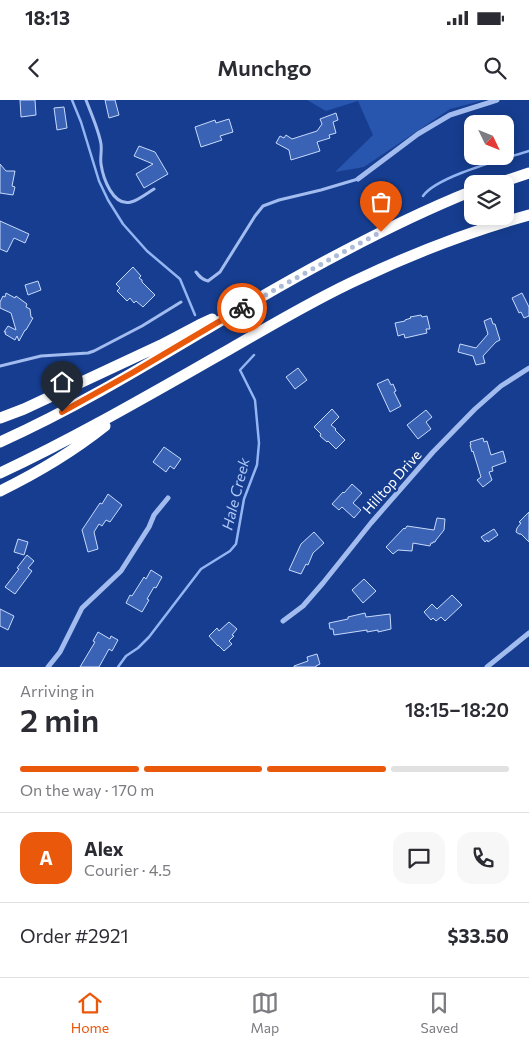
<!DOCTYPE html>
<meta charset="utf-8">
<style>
body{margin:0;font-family:Commissioner,sans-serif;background:#f7f7f7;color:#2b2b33;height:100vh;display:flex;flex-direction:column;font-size:19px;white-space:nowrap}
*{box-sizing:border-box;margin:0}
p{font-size:16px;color:#7c7c81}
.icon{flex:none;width:28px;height:28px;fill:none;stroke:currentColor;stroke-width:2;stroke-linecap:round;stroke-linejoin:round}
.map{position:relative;height:567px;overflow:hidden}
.panel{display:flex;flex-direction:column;background:#fff;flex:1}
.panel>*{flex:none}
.needle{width:32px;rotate:133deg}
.tools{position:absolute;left:464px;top:15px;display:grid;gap:10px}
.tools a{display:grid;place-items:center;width:50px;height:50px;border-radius:10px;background:#fff;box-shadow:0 2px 12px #0003;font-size:25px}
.pin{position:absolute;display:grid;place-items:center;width:42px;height:42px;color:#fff;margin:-51px -21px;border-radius:50% 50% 50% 0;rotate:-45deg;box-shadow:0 0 5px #0007}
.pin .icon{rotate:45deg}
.courier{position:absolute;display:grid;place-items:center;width:50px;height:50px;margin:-25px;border:4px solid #ea580c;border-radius:50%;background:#fff;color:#222;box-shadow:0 1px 6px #0007}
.head em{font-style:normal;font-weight:600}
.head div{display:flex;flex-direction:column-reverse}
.head{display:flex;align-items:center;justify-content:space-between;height:85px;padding:0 20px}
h1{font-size:32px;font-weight:600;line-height:38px}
.bar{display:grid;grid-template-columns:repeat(4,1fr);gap:8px 5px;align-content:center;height:60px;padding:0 20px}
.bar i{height:6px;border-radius:4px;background:#e1e1e2}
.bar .current{background:#ea580c}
.bar p{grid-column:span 4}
.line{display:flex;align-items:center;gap:12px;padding:0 20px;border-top:1px solid #e1e1e2}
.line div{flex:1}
.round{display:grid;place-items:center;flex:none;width:52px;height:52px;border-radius:15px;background:#f7f7f7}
.status{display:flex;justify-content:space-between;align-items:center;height:35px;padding:0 25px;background:#fff;direction:ltr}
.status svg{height:14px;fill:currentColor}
header{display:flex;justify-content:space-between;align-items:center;height:65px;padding:0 20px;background:#fff;font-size:22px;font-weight:600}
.tab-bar{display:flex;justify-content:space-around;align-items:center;height:70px;border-top:1px solid #e1e1e2;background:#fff;font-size:14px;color:#7c7c81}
.tab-bar a{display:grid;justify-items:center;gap:2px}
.tab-bar .current{color:#ea580c}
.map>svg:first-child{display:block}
.green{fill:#2855ae}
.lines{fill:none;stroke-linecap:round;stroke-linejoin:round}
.stream{stroke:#94b5f3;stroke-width:2.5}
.building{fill:#3a63b6;stroke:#c8dafb}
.service{stroke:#a2bcf0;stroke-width:3}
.minor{stroke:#a2bcf0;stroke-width:5}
.motorway{stroke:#fff;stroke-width:11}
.done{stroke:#adbbd8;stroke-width:5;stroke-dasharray:0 9}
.route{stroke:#ea580c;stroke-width:6}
.labels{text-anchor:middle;stroke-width:4.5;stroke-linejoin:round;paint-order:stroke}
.street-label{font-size:14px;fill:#fff;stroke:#163d8f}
.water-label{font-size:15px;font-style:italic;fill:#aec7f7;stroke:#163d8f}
</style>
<div class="status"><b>18:13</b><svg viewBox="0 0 49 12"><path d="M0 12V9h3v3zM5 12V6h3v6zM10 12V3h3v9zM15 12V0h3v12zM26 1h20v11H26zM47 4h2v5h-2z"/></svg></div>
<header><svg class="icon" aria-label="back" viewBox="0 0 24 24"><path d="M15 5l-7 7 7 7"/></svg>Munchgo<svg class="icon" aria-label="search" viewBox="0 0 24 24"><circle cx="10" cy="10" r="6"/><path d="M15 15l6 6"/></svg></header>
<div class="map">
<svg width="529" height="567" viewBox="0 0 529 567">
<rect width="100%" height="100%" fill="#163d8f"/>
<path class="green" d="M307 0H485L450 9 364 67 335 72 373 35 358 1 326 11Z"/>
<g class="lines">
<path class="stream" d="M72 0 81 22 99 81 108 100 123 124 147 151 180 179 195 215
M423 96C437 76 504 59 529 51
M118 567 126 556 138 548 149 537 201 469 230 451 236 444 244 399 257 365 259 343 255 300 240 270 254 255"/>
</g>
<path class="building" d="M20 0H35L36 15 21 17Z
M105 0H115L119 15 109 18Z
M64 7 67 28 57 30 54 8Z
M336 13 338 20 333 22 336 33 329 35 330 38 317 42 320 51 291 60 289 50 276 43 280 36 284 38 286 35 292 39 317 31 322 24 320 19Z
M229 19 233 32 220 36 222 40 201 47 195 27 215 20 216 23Z
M139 46 155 52 168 74 144 88 136 74 153 64 134 56Z
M0 64 6 71H15L12 86 15 87 13 95 0 93Z
M0 121 29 134 25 143 14 138 7 152 0 149Z
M133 167 141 176 139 178 142 180V182L155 195 143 207 136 201 134 203 130 198 127 201 117 191 120 188 116 184Z
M38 181 41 190 28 195 25 185Z
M6 193 15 198 16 196 27 204 26 207 30 209 31 217 33 218 26 230H25L19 241 17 236 15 240 5 234 6 232H4L8 226 16 230 11 213 0 208V202L3 196 5 197Z
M522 193 529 207V216L524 218 521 212 519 213 512 198Z
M421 215 422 217 427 216 430 229H426L427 233 405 238 404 234 398 236 395 223 405 221V220L411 218 410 217Z
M491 218 493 224H495L500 240 496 242 483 256 485 263 476 265 473 256 458 252 460 244 476 248 488 234 484 221Z
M298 268 307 280 295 289 286 277Z
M388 279 391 285 393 284 396 291 394 292 401 306 390 312 377 284Z
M332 309 339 317 331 325 336 329 335 330 345 340 336 349 328 341 327 342 320 336 321 334 314 327Z
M426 310 432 317 426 322 431 329 418 339 407 325Z
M483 338 484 342 487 341 491 355 503 351 506 362 492 367 493 371 489 372 492 380 483 387 477 380 481 377 473 351 472 352 470 345H471L470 342Z
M164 347 181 359 174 369 170 366 166 372 153 362Z
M352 384 362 393 353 403 361 410 354 418 342 407 339 410 332 404 343 392 344 393Z
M108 394 122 405 110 422 106 420 102 426 99 424 94 432 98 449 88 452 82 430 100 403 102 404Z
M529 412V442L521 434H519L516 432 517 428 521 423 519 422Z
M437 418 445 419 444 430 436 440 435 442H433V443H431L430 446 413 443 412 451 398 450 393 454 386 447 404 428 405 429 407 426 434 430Z
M494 429 498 435 488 442 487 440 485 442 481 437Z
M314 432 324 443 313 453 308 465 306 464 301 474 289 470 301 444Z
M18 439 28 442 24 455 14 452Z
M27 455 34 461 28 468 32 471 15 494 5 487 19 469 17 468Z
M151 470 162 477 156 488 154 487 147 499 149 500 142 512 126 503 130 495 132 496 144 477 146 479Z
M364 479 376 491 363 503 352 490Z
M452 495 462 505 445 521 441 517 436 521 433 518 431 520 424 512 432 504 437 509Z
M0 509 14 516 8 530 0 526Z
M365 513 366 517 390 514 391 529 378 532V530L367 532V530L334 535 333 529H330L329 523 348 519V517Z
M229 522 237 529 232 535 234 536 229 541 232 544 224 551 218 545V546L209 536 217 528 219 531Z
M98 532 110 539 111 536 118 540 112 551 109 549 99 567H80L95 542 93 541Z
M317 554 320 564 316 566V567H294V566L308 561 307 557Z"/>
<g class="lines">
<path class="service" d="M86 0C91 13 99 31 101 44 102 51 100 57 101 64 103 78 113 107 131 102 139 100 147 93 154 89
M196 172C199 176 202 180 208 181L220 172 255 116 263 106 279 100 321 90 358 79
M0 266 41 256 88 253 94 251 142 226 181 202"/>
<path class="minor" d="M358 79 418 34 450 15 497 0
M283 521 303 506 323 483 371 423 433 352 475 309 501 286 529 268
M48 567 60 552 82 508 121 471 149 427 154 415 168 398
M487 567 529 533"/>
<path class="motorway" d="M496 84 529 73
M0 318 24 309 161 245 199 225 212 219
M0 342C87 303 167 252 249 204 321 162 395 122 472 91
M0 373C79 336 154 292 230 249 272 225 315 199 359 179 414 153 471 131 529 115
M0 391C39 372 71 353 105 326"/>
</g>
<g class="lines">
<path class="done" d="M242 208 336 156 381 132"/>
<path class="route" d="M62 312 132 273 242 208"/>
</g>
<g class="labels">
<g class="street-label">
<text transform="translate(392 382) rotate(-48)" y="5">Hilltop Drive</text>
</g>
<g class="water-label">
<text transform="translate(236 394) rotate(-76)" y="5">Hale Creek</text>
</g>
</g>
</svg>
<div class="tools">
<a><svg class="needle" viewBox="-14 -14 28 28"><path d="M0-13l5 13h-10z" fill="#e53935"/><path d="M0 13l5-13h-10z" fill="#7c7c81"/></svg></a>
<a><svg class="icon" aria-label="layers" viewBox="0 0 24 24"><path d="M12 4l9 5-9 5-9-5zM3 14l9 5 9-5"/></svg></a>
</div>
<div class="pin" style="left:381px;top:132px;background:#ea580c"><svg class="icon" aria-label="bag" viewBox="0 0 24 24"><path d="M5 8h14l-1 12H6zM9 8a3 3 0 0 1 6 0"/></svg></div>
<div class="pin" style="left:62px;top:312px;background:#1f2937"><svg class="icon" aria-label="home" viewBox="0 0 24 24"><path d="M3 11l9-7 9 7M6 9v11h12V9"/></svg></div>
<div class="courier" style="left:242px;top:208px"><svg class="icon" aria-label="bike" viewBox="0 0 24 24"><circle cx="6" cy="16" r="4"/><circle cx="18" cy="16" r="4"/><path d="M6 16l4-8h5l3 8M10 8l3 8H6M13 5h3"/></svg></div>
</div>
<section class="panel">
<div class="head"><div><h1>2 min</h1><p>Arriving in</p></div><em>18:15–18:20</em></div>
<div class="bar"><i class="current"></i><i class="current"></i><i class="current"></i><i></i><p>On the way · 170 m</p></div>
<div class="line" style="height:90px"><b class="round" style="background:#ea580c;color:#fff">A</b><div><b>Alex</b><p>Courier · 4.5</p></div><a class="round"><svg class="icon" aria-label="chat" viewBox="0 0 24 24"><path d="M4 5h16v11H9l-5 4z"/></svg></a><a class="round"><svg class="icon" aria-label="phone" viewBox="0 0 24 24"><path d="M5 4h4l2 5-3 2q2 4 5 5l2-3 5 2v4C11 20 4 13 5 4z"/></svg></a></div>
<div class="line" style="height:65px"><div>Order #2921</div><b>$33.50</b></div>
</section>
<nav class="tab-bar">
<a class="current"><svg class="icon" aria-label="home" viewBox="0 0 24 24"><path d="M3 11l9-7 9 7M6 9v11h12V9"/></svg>Home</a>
<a><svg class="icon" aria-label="map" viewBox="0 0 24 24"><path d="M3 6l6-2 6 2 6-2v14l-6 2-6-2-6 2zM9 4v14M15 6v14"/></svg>Map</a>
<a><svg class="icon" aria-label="saved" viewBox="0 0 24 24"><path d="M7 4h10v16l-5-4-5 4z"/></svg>Saved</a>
</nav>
